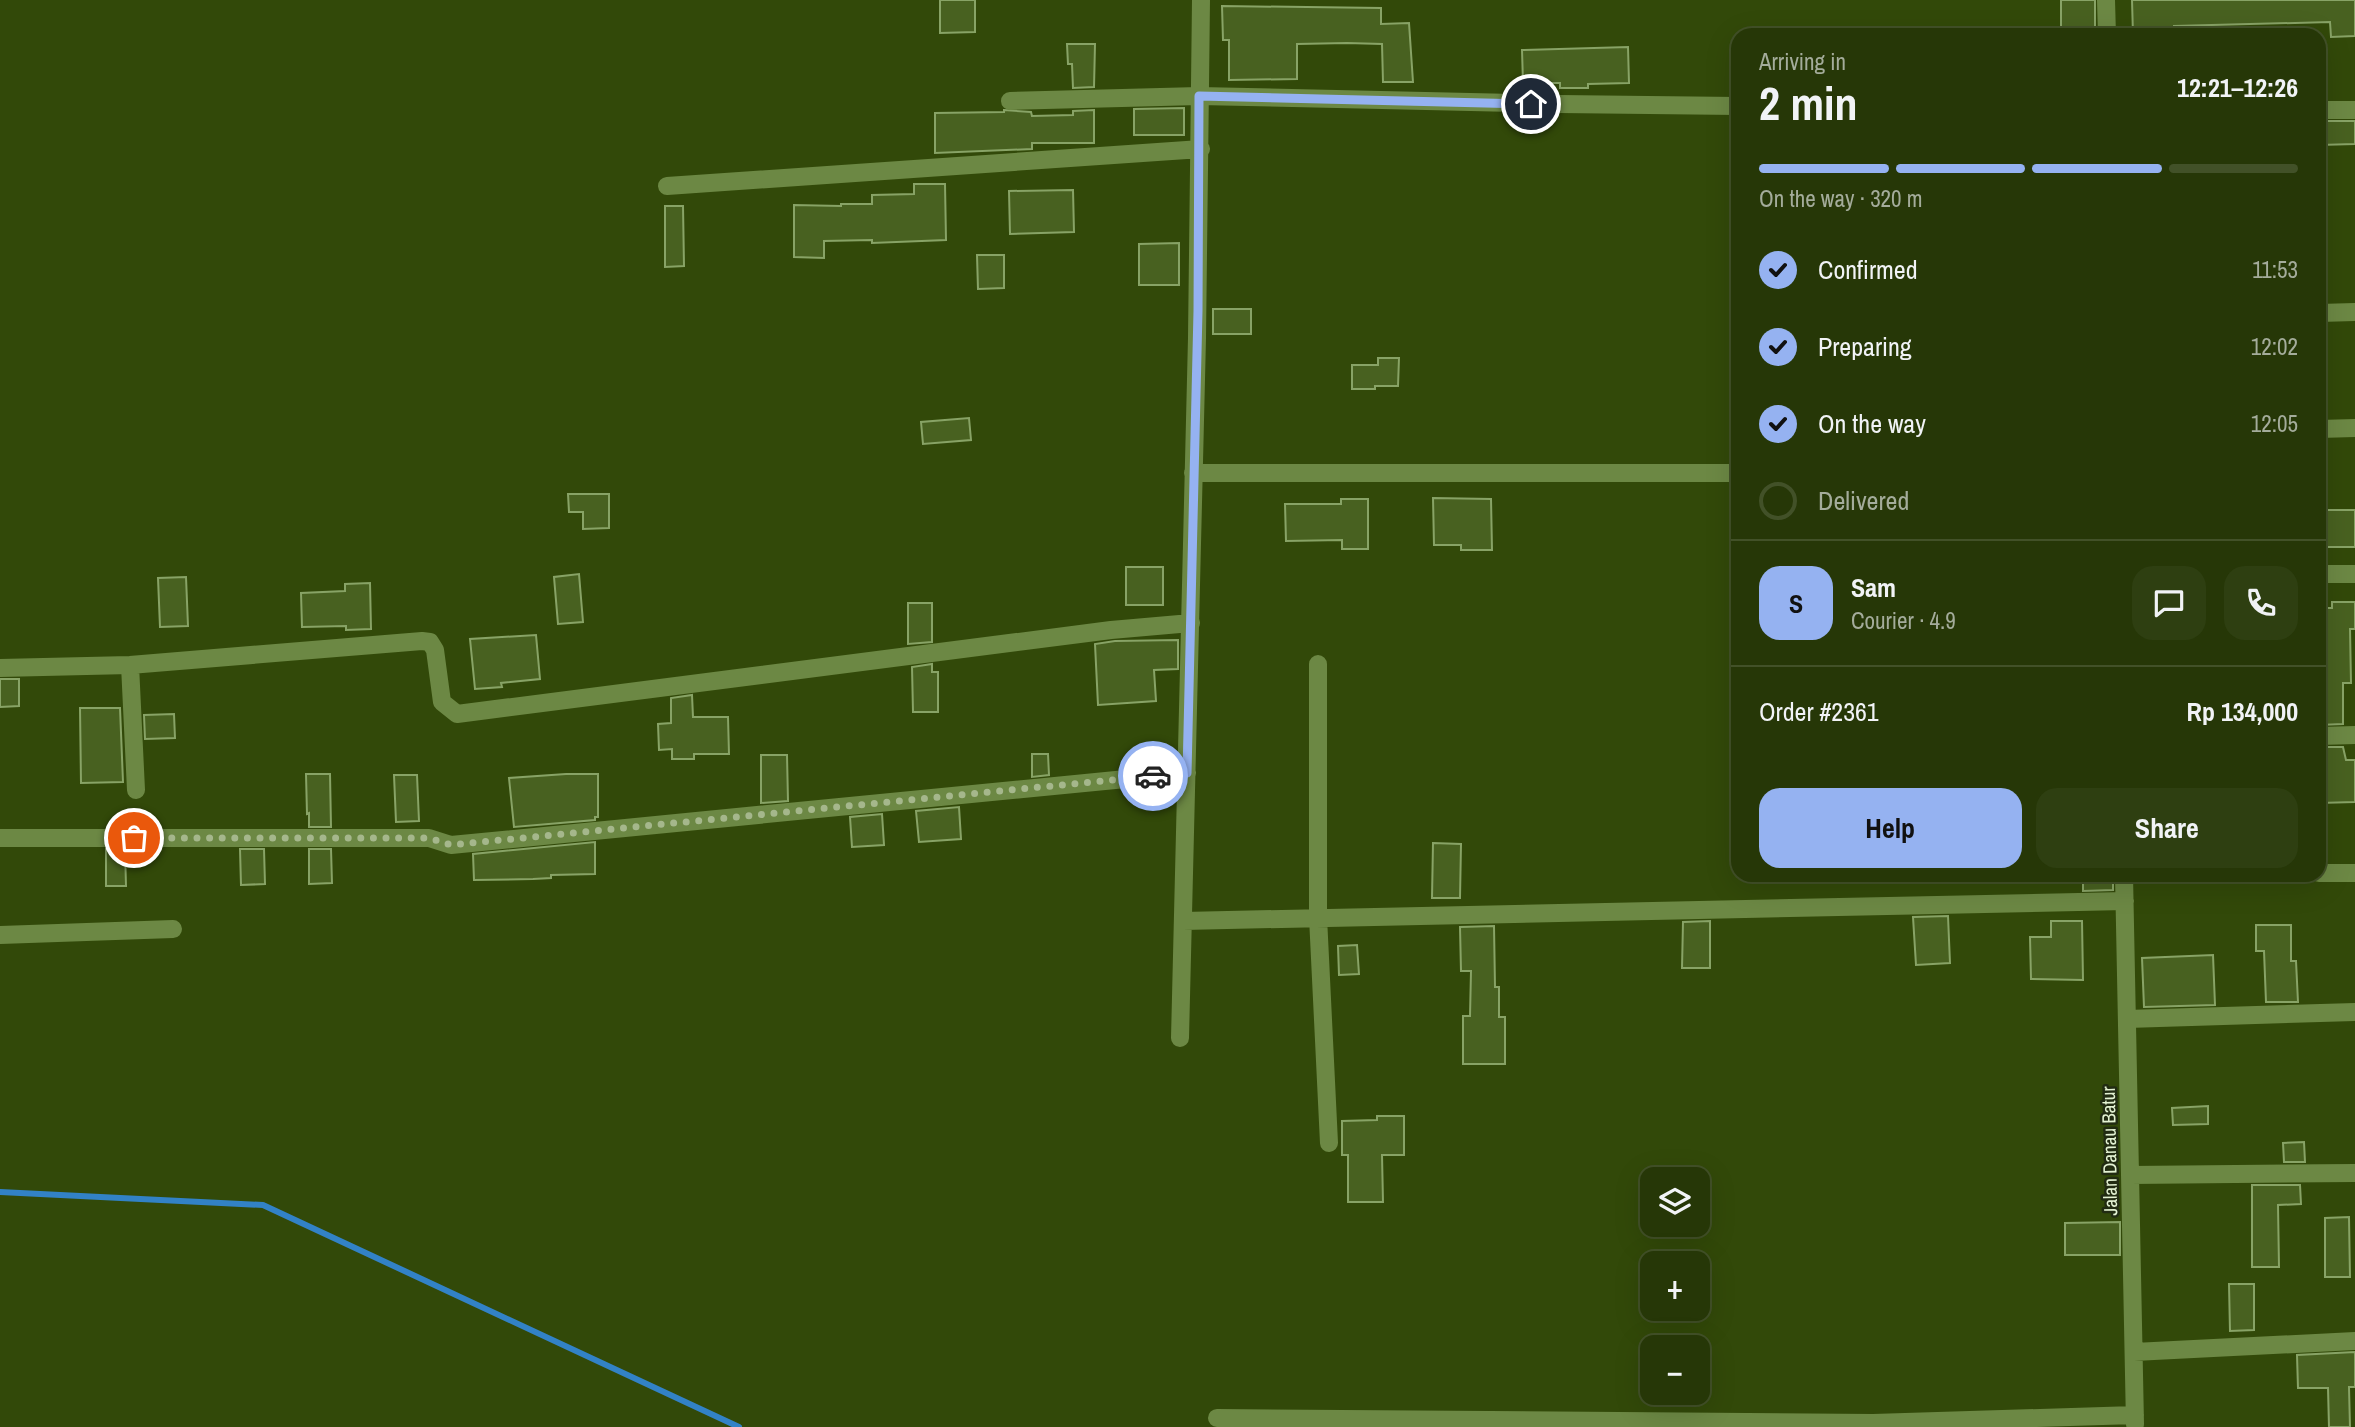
<!DOCTYPE html>
<meta charset="utf-8">
<style>
body{margin:0;font-family:"Archivo Narrow",sans-serif;background:#2e3f11;color:#f1f3f6;height:100vh;display:flex;flex-direction:column;font-size:26px;white-space:nowrap}
*{box-sizing:border-box;margin:0}
p{font-size:23px;color:#a4ac9b}
.icon{flex:none;width:38px;height:38px;fill:none;stroke:currentColor;stroke-width:2;stroke-linecap:round;stroke-linejoin:round}
.map{position:relative;flex:1;overflow:hidden}
.side{position:absolute;left:1731px;top:28px;width:595px;height:854px;display:flex;flex-direction:column;background:#263707;border-radius:21px;box-shadow:0 7px 28px #0002,0 0 0 2px #425128}
.side>*{flex:none}
.fabs{position:absolute;left:1640px;top:1167px;display:grid;gap:14px}
.fabs a{display:grid;place-items:center;width:70px;height:70px;border-radius:14px;background:#263707;box-shadow:0 7px 28px #0002,0 0 0 2px #425128;font-size:35px}
.pin{position:absolute;display:grid;place-items:center;width:60px;height:60px;color:#fff;margin:-30px;border:4px solid #fff;border-radius:50%;box-shadow:0 2px 7px #0007}
.courier{position:absolute;display:grid;place-items:center;width:70px;height:70px;margin:-35px;border:5px solid #95b2f1;border-radius:50%;background:#fff;color:#222;box-shadow:0 2px 9px #0007}
.summary em{font-style:normal;font-weight:700}
.summary div{display:flex;flex-direction:column-reverse}
.summary{display:flex;align-items:center;justify-content:space-between;height:119px;padding:0 28px}
h1{font-size:46px;font-weight:700;line-height:52px}
.bar{display:grid;grid-template-columns:repeat(4,1fr);gap:10px 7px;align-content:center;height:84px;padding:0 28px}
.bar i{height:9px;border-radius:5px;background:#425128}
.bar .on{background:#95b2f1}
.bar p{grid-column:span 4}
.line{display:flex;align-items:center;gap:18px;padding:0 28px;border-top:2px solid #425128}
.line div{flex:1}
.round{display:grid;place-items:center;flex:none;width:74px;height:74px;border-radius:21px;background:#2e3f11}
ol{padding:0 28px;list-style:none}
li{display:flex;align-items:center;gap:21px;height:77px}
li p{margin-inline-start:auto}
li .icon{padding:7px;border-radius:50%;background:#95b2f1;color:#111;stroke-width:4}
li:last-child{color:#a4ac9b}
li i{width:38px;height:38px;border:4px solid #425128;border-radius:50%}
.action{display:flex;gap:14px;margin-top:auto;padding:14px 28px}
.action a{flex:1;height:80px;border-radius:21px;background:#95b2f1;color:#111;font-size:28px;font-weight:700;line-height:80px;text-align:center}
.action a+a{background:#2e3f11;color:#f1f3f6}
.map>svg:first-child{display:block}
.lines{fill:none;stroke-linecap:round;stroke-linejoin:round}
.stream{stroke:#3282c6;stroke-width:6}
.building{fill:#486120;stroke:#88a366;stroke-width:2}
.minor{stroke:#6c8844;stroke-width:18}
.done{stroke:#a5b78c;stroke-width:7;stroke-dasharray:0 12.6}
.route{stroke:#95b2f1;stroke-width:9}
.labels{text-anchor:middle;stroke-width:5;stroke-linejoin:round;paint-order:stroke}
.street-label{font-size:19px;fill:#e3f2d2;stroke:#212b12}
</style>
<div class="map">
<svg width="2355" height="1427" viewBox="0 0 2355 1427">
<rect width="100%" height="100%" fill="#324909"/>
<g class="lines">
<path class="stream" d="M0 1192 263 1205 739 1427"/>
</g>
<path class="building" d="M940 0H975V32L940 33Z
M2061 0H2095V35H2061Z
M2132 0H2355V36L2331 37 2330 22 2174 26V34L2133 35Z
M1222 6 1381 8V24L1409 23 1413 82H1383L1382 44 1347 43 1297 44V79L1229 80V40H1223Z
M1067 44H1095L1094 87 1073 88 1072 64H1068Z
M1628 47 1629 83 1588 84V88H1560V83H1523L1522 50Z
M1184 108V135H1134V109Z
M1004 110 1031 112 1032 116 1073 115V111L1094 110V143H1032V149L935 153V113L1004 112Z
M2319 121H2355V144L2319 145Z
M914 184H945L946 240 872 243V240L824 241V258L794 257V205L841 206V204H872V195L914 194Z
M1073 190 1074 232 1010 234 1009 191Z
M665 206H683L684 266 665 267Z
M1179 243V285H1139V244Z
M977 255H1004V288L978 289Z
M1213 309H1251V334H1213Z
M1378 358H1399L1398 386H1375V389H1352V365H1378Z
M969 418 971 440 923 444 921 422Z
M568 494H609V528L583 529V512H569Z
M1433 498 1491 499 1492 550H1461V545H1434Z
M1341 499H1368V549H1342V540L1286 541 1285 504H1341Z
M2319 510H2355V547H2319Z
M1126 567H1163V605H1126Z
M579 574 583 622 558 624 554 577Z
M186 577 188 626 160 627 158 578Z
M370 583 371 629 346 630V626L302 627 301 593 345 591V584Z
M2332 602H2355V629H2350L2351 683H2343V724L2319 725V698H2321L2319 608H2332Z
M908 603H932V642L908 644Z
M536 635 540 679 501 683 502 687 475 689 470 639Z
M1178 640V669L1154 670 1156 701 1098 705 1095 644 1115 641Z
M932 664V672H938V712H913L912 667Z
M0 679H19V706L0 707Z
M692 695 693 717H728L729 754H694V759H672V749L659 750 658 724 671 723V698Z
M80 708H120L123 782 81 783Z
M174 714 175 738 145 739 144 715Z
M2319 747H2343L2346 760H2355V802L2319 803Z
M1032 754H1048L1049 775 1032 777Z
M761 755H787L788 801 761 803Z
M306 774H330L331 827H309V813L307 814Z
M566 774H598V817H595V820L514 827 509 778Z
M394 775H417L419 821 396 822Z
M959 807 961 839 919 842 916 811Z
M882 814 884 845 852 847 850 817Z
M595 842V874L551 875V878L533 879 474 880 473 854Z
M1433 843 1461 844 1460 898H1432Z
M106 849H125L126 886H106Z
M240 849H264L265 884 241 885Z
M309 849H331L332 883 309 884Z
M2083 878H2113V890L2083 891Z
M1948 916 1950 963 1916 965 1913 917Z
M1710 921V968H1682L1683 922Z
M2051 921H2082L2083 980 2031 979 2030 937H2051Z
M2256 925H2291V961H2296L2298 1002H2266L2264 951H2256Z
M1494 926 1495 987H1499V1017H1505V1064H1463V1016H1470L1471 971H1461L1460 927Z
M1357 945 1359 974 1339 975 1338 946Z
M2213 955 2215 1005 2144 1007 2142 958Z
M2208 1106V1124L2173 1125 2172 1108Z
M1377 1116H1404V1155H1382L1383 1202H1348V1155H1342V1121L1377 1120Z
M2304 1142 2305 1162H2284L2283 1143Z
M2252 1185H2300L2301 1204 2278 1205 2279 1267H2252Z
M2349 1217 2350 1277H2325V1218Z
M2120 1222V1255H2065V1223Z
M2229 1284H2254V1330L2230 1331Z
M2355 1352V1387H2349L2350 1427H2329L2328 1388H2298L2297 1355Z"/>
<g class="lines">
<path class="minor" d="M2106 0 2107 35
M1010 101 1199 96 1559 104 1738 106
M2319 110H2355
M667 186 1201 149
M2319 313 2355 312
M2319 429 2355 428
M1193 473H1738
M2319 574H2355
M1318 664V917L1329 1143
M130 665 136 790
M0 668 130 665 422 641 430 642 435 650 442 702 457 714 1111 630 1191 623
M2319 736 2355 735
M0 838H429L451 845 1187 773
M2319 873H2355
M2124 875 2135 1424
M1183 921 2125 901
M0 935 173 929
M2127 1019 2355 1012
M1180 1038 1197 338 1201 0
M2130 1175 2355 1173
M2134 1352 2355 1341
M1217 1418 1873 1423 2135 1415"/>
</g>
<g class="lines">
<path class="done" d="M134 838H429L451 845 1153 776"/>
<path class="route" d="M1153 776 1187 773 1198 311 1199 96 1531 104"/>
</g>
<g class="labels">
<g class="street-label">
<text transform="translate(2109 1151) rotate(-91)" y="7">Jalan Danau Batur</text>
</g>
</g>
</svg>
<div class="fabs">
<a><svg class="icon" aria-label="layers" viewBox="0 0 24 24"><path d="M12 4l9 5-9 5-9-5zM3 14l9 5 9-5"/></svg></a>
<a>+</a>
<a>−</a>
</div>
<div class="pin" style="left:134px;top:838px;background:#ea580c"><svg class="icon" aria-label="bag" viewBox="0 0 24 24"><path d="M5 8h14l-1 12H6zM9 8a3 3 0 0 1 6 0"/></svg></div>
<div class="pin" style="left:1531px;top:104px;background:#1f2937"><svg class="icon" aria-label="home" viewBox="0 0 24 24"><path d="M3 11l9-7 9 7M6 9v11h12V9"/></svg></div>
<div class="courier" style="left:1153px;top:776px"><svg class="icon" aria-label="car" viewBox="0 0 24 24"><path d="M5 17H2v-5l4-1 3-4h7l3 4 3 1v5h-3M9 17h6M6 11h13"/><circle cx="7" cy="17" r="2"/><circle cx="17" cy="17" r="2"/></svg></div>
<section class="side">
<div class="summary"><div><h1>2 min</h1><p>Arriving in</p></div><em>12:21–12:26</em></div>
<div class="bar"><i class="on"></i><i class="on"></i><i class="on"></i><i></i><p>On the way · 320 m</p></div>
<ol>
<li><svg class="icon" aria-label="check" viewBox="0 0 24 24"><path d="M5 12l5 5 9-10"/></svg>Confirmed<p>11:53</p></li>
<li><svg class="icon" aria-label="check" viewBox="0 0 24 24"><path d="M5 12l5 5 9-10"/></svg>Preparing<p>12:02</p></li>
<li><svg class="icon" aria-label="check" viewBox="0 0 24 24"><path d="M5 12l5 5 9-10"/></svg>On the way<p>12:05</p></li>
<li><i></i>Delivered</li>
</ol>
<div class="line" style="height:126px"><b class="round" style="background:#95b2f1;color:#111">S</b><div><b>Sam</b><p>Courier · 4.9</p></div><a class="round"><svg class="icon" aria-label="chat" viewBox="0 0 24 24"><path d="M4 5h16v11H9l-5 4z"/></svg></a><a class="round"><svg class="icon" aria-label="phone" viewBox="0 0 24 24"><path d="M5 4h4l2 5-3 2q2 4 5 5l2-3 5 2v4C11 20 4 13 5 4z"/></svg></a></div>
<div class="line" style="height:91px"><div>Order #2361</div><b>Rp 134,000</b></div>
<div class="action"><a>Help</a><a>Share</a></div>
</section>
</div>
